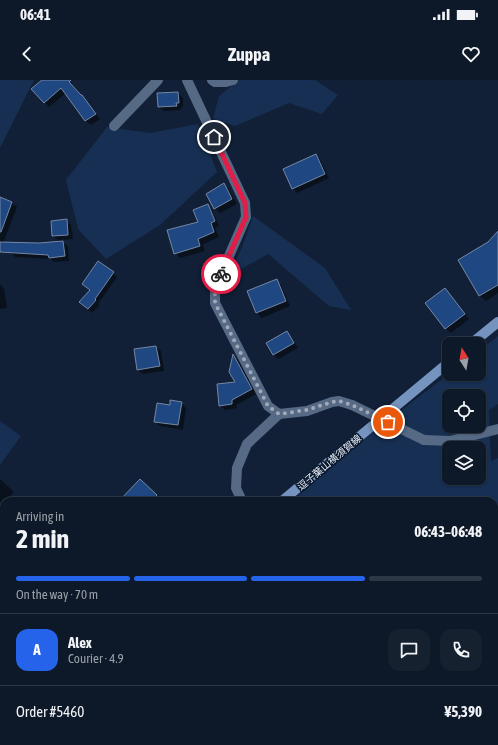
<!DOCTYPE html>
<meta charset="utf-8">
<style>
body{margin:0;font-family:"Asap Condensed","Noto Sans JP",sans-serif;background:#162130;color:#f1f3f6;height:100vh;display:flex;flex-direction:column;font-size:15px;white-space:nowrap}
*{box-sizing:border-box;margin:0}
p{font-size:13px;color:#9aa0a8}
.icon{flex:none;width:22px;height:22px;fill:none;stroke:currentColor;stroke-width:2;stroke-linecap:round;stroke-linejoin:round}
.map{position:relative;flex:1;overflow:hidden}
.panel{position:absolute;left:0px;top:417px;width:498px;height:248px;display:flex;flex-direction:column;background:#0d1828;border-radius:12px 12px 0 0;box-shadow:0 1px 3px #0004,0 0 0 1px #2d3745}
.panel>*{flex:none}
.needle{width:26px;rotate:349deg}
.fabs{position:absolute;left:442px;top:257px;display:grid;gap:8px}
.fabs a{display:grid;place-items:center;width:44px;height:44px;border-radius:8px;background:#0d1828;box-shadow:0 1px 3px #0004,0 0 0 1px #2d3745;font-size:20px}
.pin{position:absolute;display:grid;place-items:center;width:34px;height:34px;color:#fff;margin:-17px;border:2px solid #fff;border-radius:50%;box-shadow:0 1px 4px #0007}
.courier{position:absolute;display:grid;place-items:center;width:40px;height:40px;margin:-20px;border:3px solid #e11d48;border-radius:50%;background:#fff;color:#222;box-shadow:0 1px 5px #0007}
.overview em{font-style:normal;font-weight:700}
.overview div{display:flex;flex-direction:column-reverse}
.overview{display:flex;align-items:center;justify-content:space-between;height:68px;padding:0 16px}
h1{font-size:26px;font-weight:700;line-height:30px}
.bar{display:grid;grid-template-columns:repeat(4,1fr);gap:6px 4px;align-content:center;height:48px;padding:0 16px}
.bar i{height:5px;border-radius:3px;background:#2d3745}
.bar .selected{background:#2563eb}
.bar p{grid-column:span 4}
.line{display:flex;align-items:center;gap:10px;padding:0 16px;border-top:1px solid #2d3745}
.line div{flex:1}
.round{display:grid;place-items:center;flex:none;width:42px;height:42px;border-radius:12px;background:#162130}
.status{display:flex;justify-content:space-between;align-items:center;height:28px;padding:0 20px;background:#0d1828;direction:ltr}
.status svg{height:11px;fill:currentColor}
header{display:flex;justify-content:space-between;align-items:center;height:52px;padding:0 16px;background:#0d1828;font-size:18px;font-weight:700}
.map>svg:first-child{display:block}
.green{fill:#172f52;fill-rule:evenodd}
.shadow{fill:#0007}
.building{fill:#1f4782;stroke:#7587a3}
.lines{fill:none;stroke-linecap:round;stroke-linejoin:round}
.minor{stroke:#566985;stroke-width:10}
.tertiary{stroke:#566985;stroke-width:10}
.secondary{stroke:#7593bf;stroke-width:10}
.tertiary-bridge{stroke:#566985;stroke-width:10}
.done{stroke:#a1aab8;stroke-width:4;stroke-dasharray:0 7.2}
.route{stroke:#e11d48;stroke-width:5}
.labels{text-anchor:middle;stroke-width:3;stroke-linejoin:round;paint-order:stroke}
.street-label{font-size:10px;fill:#eef4fe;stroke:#08172c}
</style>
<div class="status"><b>06:41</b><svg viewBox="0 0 49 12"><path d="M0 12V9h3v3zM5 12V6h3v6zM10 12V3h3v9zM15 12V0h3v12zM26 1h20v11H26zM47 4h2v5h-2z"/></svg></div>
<header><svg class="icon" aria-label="back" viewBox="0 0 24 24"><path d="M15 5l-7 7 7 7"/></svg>Zuppa<svg class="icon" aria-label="heart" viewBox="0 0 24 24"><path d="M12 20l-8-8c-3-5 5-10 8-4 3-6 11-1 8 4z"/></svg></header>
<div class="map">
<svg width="498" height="665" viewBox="0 0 498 665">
<rect width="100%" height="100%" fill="#112036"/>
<path class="green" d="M0 0H34L0 68Z
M239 0H315L338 15 322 34 289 23 235 46 213 39 219 16Z
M198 44 217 92 160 145 106 179 78 149 66 100 107 47 150 53Z
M253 136 325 188 351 230 329 226 268 174 229 196 243 165Z
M498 256V324L489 330 491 381 498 378V665H0V495L4 488V661H494V421H414L410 418 406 421H292L383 344 449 294H479V271ZM449 316H479V346H449ZM449 368H479V398H449Z
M0 341 21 356 0 385Z"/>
<path class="shadow" d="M43 0H66L86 21 100 39 91 45 86 41 66 13 49 27 33 9Z
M178 13 183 18V27H181V30L164 31 159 27Z
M316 75 320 80 329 98 297 113 293 108Z
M224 105 229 109 237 124 220 133 215 128Z
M0 118 12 123 17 127 0 171Z
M207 125 212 130 219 146 215 148 219 157 203 164 205 171 180 178 175 173 199 143Z
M66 140 71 145 73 159 61 160 68 167 69 181 54 182 51 179 15 177 10 172 39 164 60 162 53 156Z
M498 152V213L486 221 480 216 459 180 489 163Z
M113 193 117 197 98 224 100 225 92 233 84 226 91 210 83 204Z
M276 200 281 205 290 226 262 238 257 233 248 212Z
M0 204 4 209 7 228 0 229Z
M449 214 469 239 451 253 446 248Z
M287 253 291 257 298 268 278 279 274 275Z
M156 267 161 271 164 291 143 294 138 290Z
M234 276 238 280 256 314 236 325 237 328 225 330 220 325 236 303Z
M181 323 186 328 183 350 160 346 155 342 171 326Z
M0 399 14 412 6 421H4V424L0 428Z
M140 400 161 421H121Z
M0 601H4V618L0 613Z"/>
<path class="building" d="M42 0H71L69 2 81 15H82L96 34 85 41 61 8 44 23 31 9Z
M178 12 179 23H176L177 26 158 27 157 13Z
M316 74 325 94 292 109 283 89Z
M224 103 232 119 214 129 206 114Z
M0 117 12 122 1 152H0Z
M208 124 215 141 211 143 214 152 198 159 200 166 174 174 167 150 198 142 193 130Z
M67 139 68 155 52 156 51 141Z
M498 151V205L479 216 458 180 488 162Z
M63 161 65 176 49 178 48 175 0 172V162L39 163Z
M98 181 114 192 95 219 96 220 88 229 79 222 90 210 82 204Z
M277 199 286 221 256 233 247 211Z
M445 208 465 234 445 249 425 223Z
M287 251 294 263 273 275 266 263Z
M156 266 160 286 137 290 134 269Z
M233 274 252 309 232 320V324L219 326 217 304 235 302 229 292Z
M170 320 182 322 178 345 154 342 157 323 170 325Z
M140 399 157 415 152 421H119Z"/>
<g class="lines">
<path class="minor" d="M212 0 215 2H226L233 0
M114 46 158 0
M242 421 236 408 237 388 247 364 279 334"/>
<path class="tertiary" d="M187 0 245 123 246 137 215 208V223L268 326 279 334 307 331 332 322 339 321 352 325
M424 360 450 361 498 349"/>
<path class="secondary" d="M471 264 498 242
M282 421 449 282
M19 665 22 661"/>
<path class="tertiary-bridge" d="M352 325 424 360"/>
</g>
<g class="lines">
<path class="done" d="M221 194 215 208V223L268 326 279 334 307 330 332 322 339 321 352 325 388 342"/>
<path class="route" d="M214 57 245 123 246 137 221 194"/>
</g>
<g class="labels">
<g class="street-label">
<text transform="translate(329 382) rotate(-40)" y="4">逗子葉山横須賀線</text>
</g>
</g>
</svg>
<div class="fabs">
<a><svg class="needle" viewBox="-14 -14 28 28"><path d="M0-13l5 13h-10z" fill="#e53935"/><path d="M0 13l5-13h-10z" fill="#9aa0a8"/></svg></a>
<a><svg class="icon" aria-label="locate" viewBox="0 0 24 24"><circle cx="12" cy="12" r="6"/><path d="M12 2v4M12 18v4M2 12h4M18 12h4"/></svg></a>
<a><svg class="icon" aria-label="layers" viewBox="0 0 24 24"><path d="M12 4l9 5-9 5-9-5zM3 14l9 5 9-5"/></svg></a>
</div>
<div class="pin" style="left:388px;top:342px;background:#ea580c"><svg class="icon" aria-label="bag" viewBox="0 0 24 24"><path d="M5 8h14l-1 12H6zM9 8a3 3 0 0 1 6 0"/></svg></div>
<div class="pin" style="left:214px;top:57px;background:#1f2937"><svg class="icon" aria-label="home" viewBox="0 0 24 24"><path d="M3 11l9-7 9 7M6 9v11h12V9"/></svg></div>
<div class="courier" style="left:221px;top:194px"><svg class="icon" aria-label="bike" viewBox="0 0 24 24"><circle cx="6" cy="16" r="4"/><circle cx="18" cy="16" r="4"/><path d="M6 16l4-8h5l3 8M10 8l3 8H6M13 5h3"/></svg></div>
<section class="panel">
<div class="overview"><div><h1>2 min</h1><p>Arriving in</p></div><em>06:43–06:48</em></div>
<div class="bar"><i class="selected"></i><i class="selected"></i><i class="selected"></i><i></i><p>On the way · 70 m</p></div>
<div class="line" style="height:72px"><b class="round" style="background:#2563eb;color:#fff">A</b><div><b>Alex</b><p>Courier · 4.9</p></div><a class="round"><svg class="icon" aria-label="chat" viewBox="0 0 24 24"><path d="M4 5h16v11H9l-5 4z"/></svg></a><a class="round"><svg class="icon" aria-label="phone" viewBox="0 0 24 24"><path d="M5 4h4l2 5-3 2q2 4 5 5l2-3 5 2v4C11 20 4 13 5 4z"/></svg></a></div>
<div class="line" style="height:52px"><div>Order #5460</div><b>¥5,390</b></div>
</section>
</div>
